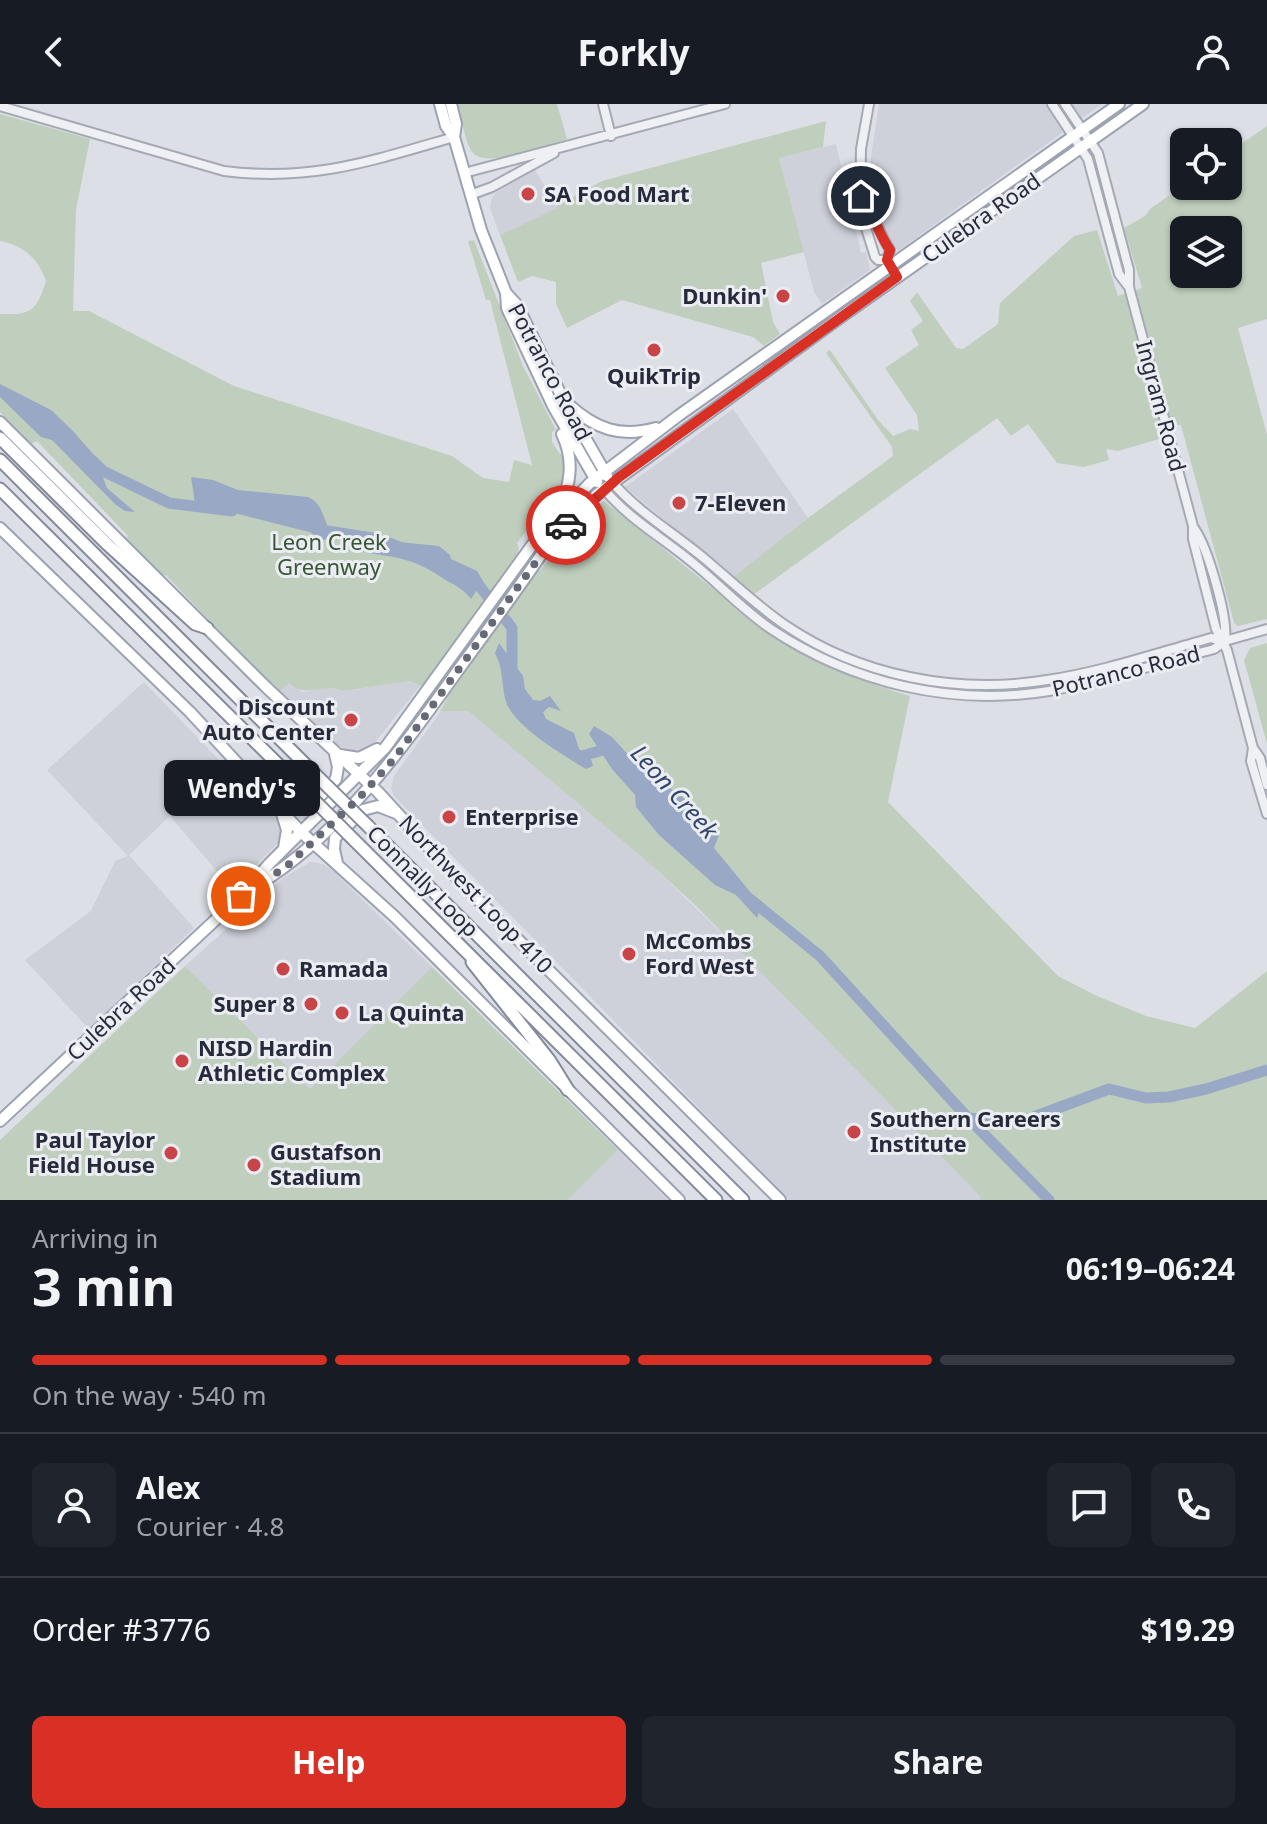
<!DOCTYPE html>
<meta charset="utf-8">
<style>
body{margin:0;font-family:"Noto Sans",sans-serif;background:#20242c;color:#f1f3f6;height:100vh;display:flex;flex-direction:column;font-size:30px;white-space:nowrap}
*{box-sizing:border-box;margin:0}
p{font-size:26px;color:#9ea1a6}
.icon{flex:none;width:44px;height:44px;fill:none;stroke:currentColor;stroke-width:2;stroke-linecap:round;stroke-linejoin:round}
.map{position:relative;height:1096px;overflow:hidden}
.sheet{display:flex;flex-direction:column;background:#171b24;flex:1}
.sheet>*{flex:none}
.tools{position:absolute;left:1170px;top:24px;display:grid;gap:16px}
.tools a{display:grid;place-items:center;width:72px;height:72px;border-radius:12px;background:#171b24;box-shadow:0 2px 6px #0004;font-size:40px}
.pin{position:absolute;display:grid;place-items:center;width:68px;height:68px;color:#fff;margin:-34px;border:4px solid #fff;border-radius:50%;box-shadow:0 2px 8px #0007}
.courier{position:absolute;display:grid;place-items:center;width:80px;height:80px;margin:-40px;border:6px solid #d93025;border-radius:50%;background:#fff;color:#222;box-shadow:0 2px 10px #0007}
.bubble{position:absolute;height:56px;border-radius:12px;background:#171b24;box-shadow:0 2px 6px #0004;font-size:26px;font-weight:700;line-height:56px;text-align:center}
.overview em{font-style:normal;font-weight:700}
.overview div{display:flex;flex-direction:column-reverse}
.overview{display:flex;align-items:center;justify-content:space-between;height:136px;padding:0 32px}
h1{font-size:52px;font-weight:700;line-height:60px}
.bar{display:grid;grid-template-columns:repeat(4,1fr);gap:12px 8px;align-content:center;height:96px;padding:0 32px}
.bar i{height:10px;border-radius:6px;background:#363941}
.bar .selected{background:#d93025}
.bar p{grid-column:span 4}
.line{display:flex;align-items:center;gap:20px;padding:0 32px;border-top:2px solid #363941}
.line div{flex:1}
.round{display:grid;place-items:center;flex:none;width:84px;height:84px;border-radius:12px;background:#20242c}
.button{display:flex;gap:16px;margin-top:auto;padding:16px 32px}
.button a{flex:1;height:92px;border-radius:12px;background:#d93025;color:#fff;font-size:32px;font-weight:700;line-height:92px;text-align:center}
.button a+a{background:#20242c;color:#f1f3f6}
header{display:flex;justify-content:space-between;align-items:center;height:104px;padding:0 32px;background:#171b24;font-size:36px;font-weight:700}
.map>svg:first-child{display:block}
.built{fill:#ced1da}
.green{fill:#c0cfbd;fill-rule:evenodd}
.water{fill:#98a8c5}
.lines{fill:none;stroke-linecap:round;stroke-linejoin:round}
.river{stroke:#98a8c5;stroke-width:11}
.minor-casing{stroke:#a5a9b3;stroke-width:12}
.major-casing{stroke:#9ca2b1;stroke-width:14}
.highway-casing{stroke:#848a9b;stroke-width:15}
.minor{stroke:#eef0f4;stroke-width:8}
.major{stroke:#fff;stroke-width:10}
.highway{stroke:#fff;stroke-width:11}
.highway-bridge-casing{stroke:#848a9b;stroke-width:15;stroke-linecap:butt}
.highway-bridge{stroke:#fff;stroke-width:11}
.done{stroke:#666a77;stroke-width:8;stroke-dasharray:0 14.4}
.route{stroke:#d93025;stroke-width:10}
.poi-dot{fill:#c84447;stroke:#ebedf3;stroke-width:3}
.labels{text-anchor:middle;stroke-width:6;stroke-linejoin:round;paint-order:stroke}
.poi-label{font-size:22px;font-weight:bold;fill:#262b3b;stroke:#ebedf3;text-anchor:start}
.street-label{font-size:22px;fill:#262b3b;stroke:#ebedf3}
.park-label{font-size:22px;fill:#365634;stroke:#ebedf3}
.water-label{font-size:24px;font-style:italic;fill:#32456d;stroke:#ebedf3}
</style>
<header><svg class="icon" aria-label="back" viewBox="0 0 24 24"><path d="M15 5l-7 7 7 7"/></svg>Forkly<svg class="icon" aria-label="person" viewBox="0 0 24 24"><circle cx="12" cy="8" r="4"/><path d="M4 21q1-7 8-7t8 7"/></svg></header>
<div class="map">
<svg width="1267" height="1096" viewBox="0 0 1267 1096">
<rect width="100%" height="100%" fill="#dcdfe6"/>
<path class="built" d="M879 0H1102L898 147 883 126 868 73Z
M836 40 861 149 866 148 870 166 822 200 814 188 779 54Z
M535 66 558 104 500 131 490 104 491 96 495 89Z
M733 305 808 414 734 474 625 383Z
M410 577 420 582 372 642 361 647 353 648 339 642 278 589 289 579 303 588 335 582 344 587Z
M144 578 273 712 280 721 281 736 232 785 170 712 129 751 194 824 89 925 25 856 91 807 115 757 128 752 47 666Z
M449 596 468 607 657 766 790 896 985 1096H789L394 692 391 684 394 672Z
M310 758 323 760 333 767 432 863 310 985 185 862 283 774Z
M618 1046 668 1096H568Z"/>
<path class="green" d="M458 0H557L567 35C548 41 485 66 472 48 464 36 462 14 458 0Z
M0 10 90 35 76 106 73 207H89L234 282 452 352 483 374 509 378 514 356 532 361 490 196H486L468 137 474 136 523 262 556 326 552 328V338L560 350H565C566 380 557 397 539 419L534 416 517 439 519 445 517 450 540 466 582 417 604 397 716 487 808 414 893 352 892 343 826 249 830 246 878 316 893 332 910 325 919 327 917 311 885 264 919 241 911 226 923 217 910 197 917 188 956 244 963 245 998 220 1000 199 1074 132 1097 126 1118 192 1142 184 1124 124 1145 112 1150 105 1184 81 1228 82V49L1267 22V215L1238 224 1267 331V515L1238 522 1234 519 1181 321 1155 320 1159 335 1118 347 1106 345 1109 356 1084 363 1057 359 1028 320 1011 332 997 314 735 504C788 547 845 573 910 592L888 698 1058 872 1097 892 1146 912 1195 924 1267 867V1096H979L981 1093 696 802 657 766 468 607H440L447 595 410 577 343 587C324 577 306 596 289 579L278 589 166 471 163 472 126 435 128 432 37 337 31 340 0 308V210C31 211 36 208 46 177 38 155 24 141 0 137ZM1184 126H1228V170H1184Z
M826 17 823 43 779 54 804 148 761 159 773 218 780 230 764 242 753 233 622 196 567 224 556 200V178L532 172 518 178 500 131 557 104 556 102 602 77Z
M1267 539V640L1244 556 1250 544Z
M185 862 310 985 432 863 618 1046 568 1096H0V1036Z"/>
<path class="water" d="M0 280 51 306 72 326 95 352 107 384 135 408 125 407 115 400 52 336 41 333 0 293Z
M191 373 213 376 238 386 308 393C327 401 321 423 338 434L322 436 317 430 195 399Z
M389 437 439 442 450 451 451 455 477 467 483 477 471 495C462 483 453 481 441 473 412 453 391 453 357 447L360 443Z
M499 539 523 572 525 585 533 596 540 597 550 592 561 607 549 603 543 608 546 615 574 629 579 645 590 652 593 662 586 665C564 652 514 622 506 598 501 579 504 567 495 549Z
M594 622 612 633 631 654 687 697 719 731 714 744 761 801 757 814 736 791 715 781 659 731 636 703 635 691 612 665 589 630Z"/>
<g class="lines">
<path class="river" d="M93 357 103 367 169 399 232 407
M315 425 378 435 399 443
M471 471 512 524V572
M576 651 579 653 606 645 611 651
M750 795 820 852 968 1014 1020 1018 1109 985 1146 994 1169 993 1206 985 1267 966
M968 1014 1049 1096"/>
<g class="minor-casing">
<path id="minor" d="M603 0 611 32
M869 0 861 45 860 105 875 153 878 156H887L892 165
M1052 0 1088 55 1119 170 1128 182
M1065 0 1098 49 1129 166V183L1193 422V435L1216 525 1227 546 1253 644 1251 657 1267 710
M0 2 224 67C312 78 371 57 454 33
M464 69 725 0
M470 91 492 83 554 49
M861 93C874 108 879 129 890 146L887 156
M612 378C639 409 674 429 705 455 732 478 756 501 785 521 860 572 957 591 1047 576 1102 568 1157 549 1211 534L1224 537
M604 385C629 415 663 434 693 459 719 480 743 506 771 525 852 579 952 603 1049 587 1105 577 1160 559 1214 545L1225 537 1267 525
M1194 424C1208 444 1228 513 1225 536
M1253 644 1260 654 1267 681"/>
</g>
<g class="major-casing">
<path id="major" d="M440 0 446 22 454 33 481 126 506 189 507 204 553 302 597 378
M451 0 456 20 454 33
M506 189 517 201 563 295 607 372
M569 301C596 325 620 334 656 324
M0 318 266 583 378 688 466 784 780 1096
M559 407C570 381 575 357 562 330
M0 424 190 608 301 728 395 813 679 1096
M340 651 359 654 377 645
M276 699 297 705 312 701 336 675 338 663 335 650
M282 710 287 726 284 744
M337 759 334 745 335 734 363 706 378 702 396 709
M253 784C340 732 401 646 459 565 487 527 515 489 541 451L566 421 596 391 838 215 1143 0
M0 1017 241 792 269 760 385 644 538 433 590 379 678 312 1119 0"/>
</g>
<g class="highway-casing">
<path id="highway" d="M0 334 107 440 195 520 207 524
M0 356 320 675
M0 385 305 687
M368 722 743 1096
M354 736 716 1096
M472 858 550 957 568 986"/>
</g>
<use href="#minor" class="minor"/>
<use href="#major" class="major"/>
<use href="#highway" class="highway"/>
<g class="highway-bridge-casing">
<path id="highway-bridge" d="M320 675 368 722
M305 687 354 736"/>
</g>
<use href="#highway-bridge" class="highway-bridge"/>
</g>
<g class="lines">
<path class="done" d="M241 792 287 762 359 694 394 655 541 451 566 421"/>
<path class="route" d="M566 421 618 374 897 173 887 156 890 146C878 129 873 108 861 92"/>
</g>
<g class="poi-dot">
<circle cx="528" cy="90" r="8"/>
<circle cx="783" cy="192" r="8"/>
<circle cx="654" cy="246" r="8"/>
<circle cx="679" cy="399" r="8"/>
<circle cx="351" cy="616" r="8"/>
<circle cx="449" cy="713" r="8"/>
<circle cx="629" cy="850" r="8"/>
<circle cx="283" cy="865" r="8"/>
<circle cx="311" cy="900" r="8"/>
<circle cx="342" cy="909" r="8"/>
<circle cx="182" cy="957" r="8"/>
<circle cx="854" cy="1028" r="8"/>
<circle cx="171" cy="1049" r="8"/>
<circle cx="254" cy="1061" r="8"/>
</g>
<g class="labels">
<g class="poi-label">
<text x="544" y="98">SA Food Mart</text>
<text x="767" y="200" text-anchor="end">Dunkin'</text>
<text x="654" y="280" text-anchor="middle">QuikTrip</text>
<text x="695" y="407">7-Eleven</text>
<text x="335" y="611" text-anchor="end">Discount<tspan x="335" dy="25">Auto Center</tspan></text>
<text x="465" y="721">Enterprise</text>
<text x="645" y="845">McCombs<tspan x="645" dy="25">Ford West</tspan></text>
<text x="299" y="873">Ramada</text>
<text x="295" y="908" text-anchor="end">Super 8</text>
<text x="358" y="917">La Quinta</text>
<text x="198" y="952">NISD Hardin<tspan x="198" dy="25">Athletic Complex</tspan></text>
<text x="870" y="1023">Southern Careers<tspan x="870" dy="25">Institute</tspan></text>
<text x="155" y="1044" text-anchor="end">Paul Taylor<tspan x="155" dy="25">Field House</tspan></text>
<text x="270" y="1056">Gustafson<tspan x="270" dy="25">Stadium</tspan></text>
</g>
<g class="street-label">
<text transform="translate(981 114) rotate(-35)" y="8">Culebra Road</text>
<text transform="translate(550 268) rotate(62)" y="8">Potranco Road</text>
<text transform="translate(1161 302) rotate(75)" y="8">Ingram Road</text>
<text transform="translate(1126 567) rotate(-14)" y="8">Potranco Road</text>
<text transform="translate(423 777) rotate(45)" y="8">Connally Loop</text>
<text transform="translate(476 790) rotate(46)" y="8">Northwest Loop 410</text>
<text transform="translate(121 905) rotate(-43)" y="8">Culebra Road</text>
</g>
<g class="park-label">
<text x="329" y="446">Leon Creek<tspan x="329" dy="25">Greenway</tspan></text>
</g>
<g class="water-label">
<text transform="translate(674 688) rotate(48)" y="8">Leon Creek</text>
</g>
</g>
</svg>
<div class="tools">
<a><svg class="icon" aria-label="locate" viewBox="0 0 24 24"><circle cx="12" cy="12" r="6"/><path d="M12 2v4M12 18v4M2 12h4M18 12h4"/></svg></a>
<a><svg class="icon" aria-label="layers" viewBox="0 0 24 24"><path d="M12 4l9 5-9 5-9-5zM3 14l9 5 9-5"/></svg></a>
</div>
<div class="pin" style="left:241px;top:792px;background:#ea580c"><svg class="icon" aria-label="bag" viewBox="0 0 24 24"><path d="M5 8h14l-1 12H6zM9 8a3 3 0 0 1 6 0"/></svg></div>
<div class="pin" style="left:861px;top:92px;background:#1f2937"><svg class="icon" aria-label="home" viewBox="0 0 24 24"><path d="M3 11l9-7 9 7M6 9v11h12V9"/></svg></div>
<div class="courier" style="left:566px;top:421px"><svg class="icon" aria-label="car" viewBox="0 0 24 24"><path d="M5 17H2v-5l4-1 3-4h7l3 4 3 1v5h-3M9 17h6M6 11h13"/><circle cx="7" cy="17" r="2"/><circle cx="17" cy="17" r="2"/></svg></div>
<div class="bubble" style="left:164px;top:656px;width:156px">Wendy's</div>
</div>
<section class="sheet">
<div class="overview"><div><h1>3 min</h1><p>Arriving in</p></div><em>06:19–06:24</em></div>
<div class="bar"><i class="selected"></i><i class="selected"></i><i class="selected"></i><i></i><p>On the way · 540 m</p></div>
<div class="line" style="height:144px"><a class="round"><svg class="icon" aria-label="person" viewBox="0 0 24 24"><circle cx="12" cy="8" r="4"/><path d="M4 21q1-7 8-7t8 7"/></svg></a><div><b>Alex</b><p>Courier · 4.8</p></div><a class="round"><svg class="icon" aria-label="chat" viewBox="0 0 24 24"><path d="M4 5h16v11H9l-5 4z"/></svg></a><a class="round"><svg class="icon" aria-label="phone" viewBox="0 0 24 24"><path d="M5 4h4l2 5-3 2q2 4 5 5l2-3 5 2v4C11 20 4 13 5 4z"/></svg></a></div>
<div class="line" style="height:104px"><div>Order #3776</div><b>$19.29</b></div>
<div class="button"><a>Help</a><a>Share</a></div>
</section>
